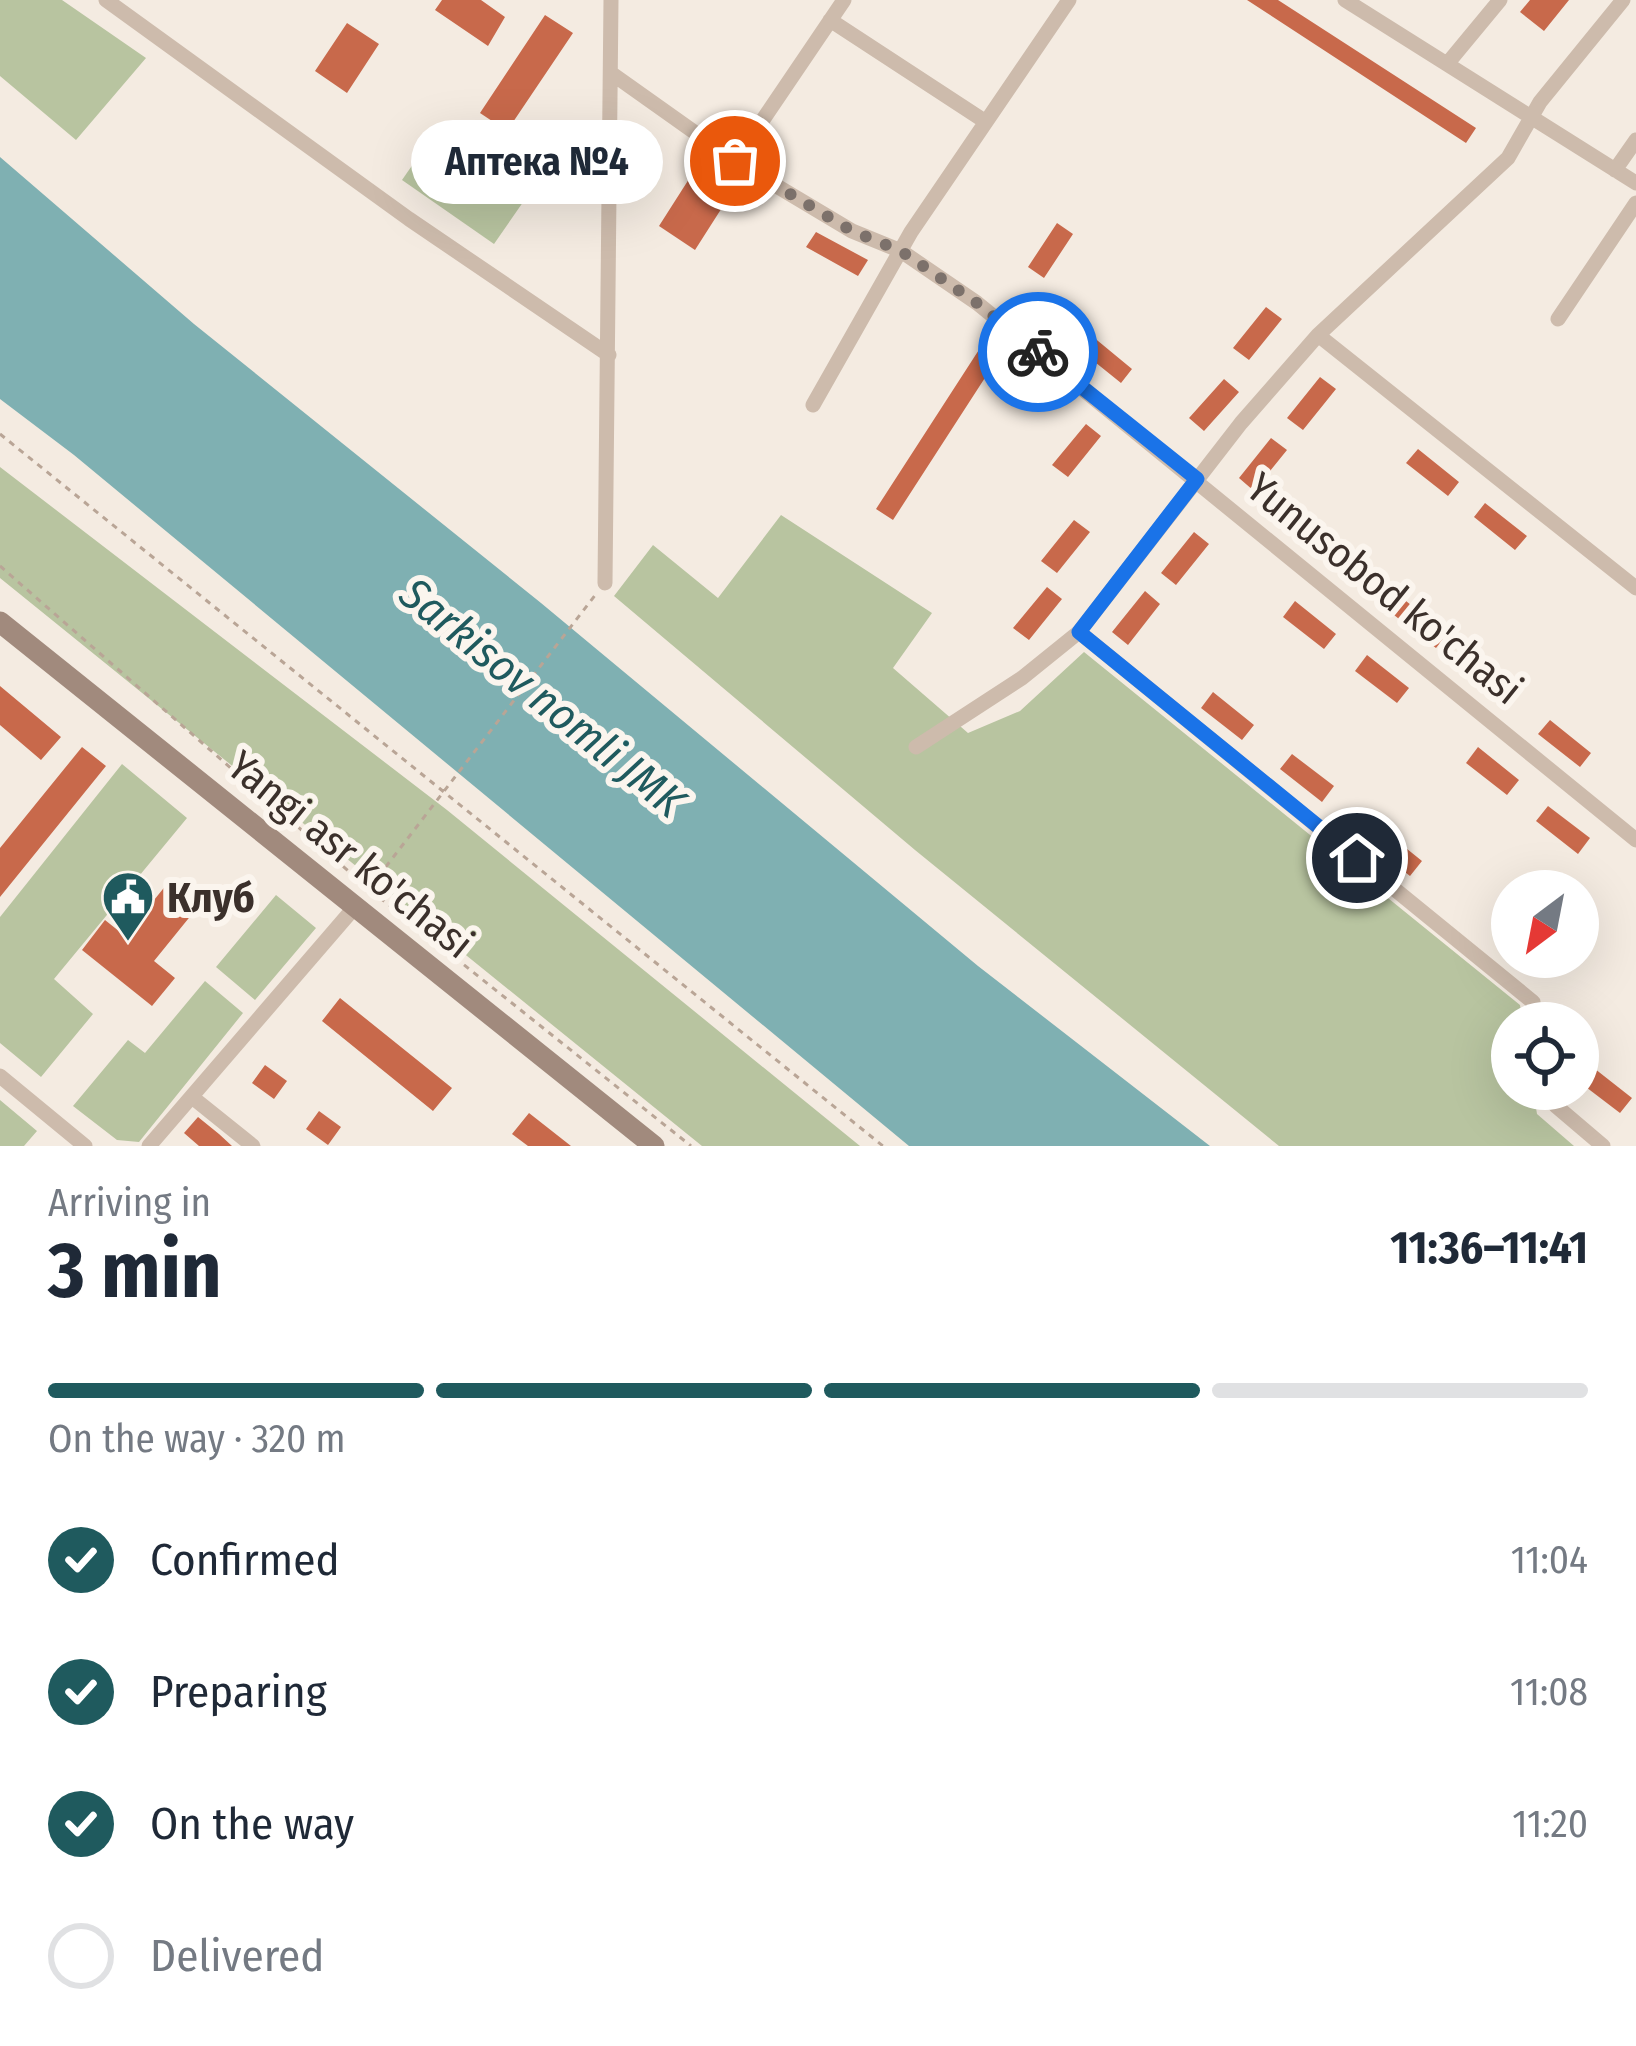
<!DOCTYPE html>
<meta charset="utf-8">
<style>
body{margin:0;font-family:"Fira Sans Condensed",sans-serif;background:#f2f2f3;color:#1f2937;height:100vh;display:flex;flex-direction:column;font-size:45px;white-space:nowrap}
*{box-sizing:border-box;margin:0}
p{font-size:39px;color:#747a83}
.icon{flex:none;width:66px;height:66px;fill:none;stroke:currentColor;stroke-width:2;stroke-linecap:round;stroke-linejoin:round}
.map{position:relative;height:1146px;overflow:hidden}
.drawer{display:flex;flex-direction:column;background:#fff;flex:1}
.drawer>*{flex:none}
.needle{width:78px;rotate:212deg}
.buttons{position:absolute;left:1491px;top:870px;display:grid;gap:24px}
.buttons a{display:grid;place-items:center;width:108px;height:108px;border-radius:50%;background:#fff;box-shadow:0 12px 48px #0002;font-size:60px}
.pin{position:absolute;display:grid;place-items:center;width:102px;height:102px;color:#fff;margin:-51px;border:6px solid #fff;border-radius:50%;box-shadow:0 3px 12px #0007}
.courier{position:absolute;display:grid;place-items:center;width:120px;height:120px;margin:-60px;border:9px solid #1a73e8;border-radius:50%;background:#fff;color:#222;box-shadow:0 3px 15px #0007}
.bubble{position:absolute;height:84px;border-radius:42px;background:#fff;box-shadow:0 12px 48px #0002;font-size:39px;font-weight:700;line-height:84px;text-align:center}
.summary em{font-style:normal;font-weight:700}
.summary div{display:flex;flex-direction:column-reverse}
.summary{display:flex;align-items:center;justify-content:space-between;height:204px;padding:0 48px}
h1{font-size:78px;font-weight:700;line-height:90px}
.bar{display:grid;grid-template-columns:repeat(4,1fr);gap:18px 12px;align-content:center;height:144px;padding:0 48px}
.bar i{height:15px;border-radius:9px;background:#e0e1e3}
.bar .on{background:#1f5a5e}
.bar p{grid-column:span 4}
ol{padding:0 48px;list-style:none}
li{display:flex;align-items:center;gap:36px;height:132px}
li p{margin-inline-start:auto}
li .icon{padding:12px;border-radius:50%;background:#1f5a5e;color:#fff;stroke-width:4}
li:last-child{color:#747a83}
li i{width:66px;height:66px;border:6px solid #e0e1e3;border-radius:50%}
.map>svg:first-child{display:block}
.green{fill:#b8c4a0}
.water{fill:#7fb0b2}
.building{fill:#c8694b}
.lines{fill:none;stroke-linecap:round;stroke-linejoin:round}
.path{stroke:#b9a596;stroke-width:3;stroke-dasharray:6 6;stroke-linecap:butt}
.street{stroke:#cdbbac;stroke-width:15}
.secondary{stroke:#a18a7d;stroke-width:21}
.done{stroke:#7c716b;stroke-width:12;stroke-dasharray:0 21.6}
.route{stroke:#1a73e8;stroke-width:15}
.labels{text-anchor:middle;stroke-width:12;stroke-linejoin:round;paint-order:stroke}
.street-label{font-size:42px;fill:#3b302b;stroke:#fbf5ee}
.poi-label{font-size:42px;font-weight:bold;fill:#3b302b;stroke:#fbf5ee;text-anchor:start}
.water-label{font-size:45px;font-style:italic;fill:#1f5a5e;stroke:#fbf5ee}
</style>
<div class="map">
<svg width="1636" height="1146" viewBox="0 0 1636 1146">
<rect width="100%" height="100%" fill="#f4ebe1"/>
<path class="green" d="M0 0H62L146 58 76 140 0 76Z
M436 131 528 195 494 244 402 180Z
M0 467 447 810 860 1146H702L0 578Z
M781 515 932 613 893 668 968 733 1020 711 1084 652 1520 1005 1523 1023H1512V1089H1533L1537 1114 1574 1146H1279L915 850 614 596 653 545 718 598Z
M122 764 187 818 54 979 93 1014 41 1077 0 1043V917Z
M276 895 316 928 255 1000 216 967Z
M205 981 243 1013 139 1142 117 1140 73 1106 128 1040 145 1053Z
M0 1100 37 1131 24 1146H0Z"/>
<path class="water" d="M0 157 194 324 541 603 978 966 1210 1146H909L74 455 0 399Z"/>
<path class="building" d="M442 0H481L505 17 488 46 435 10Z
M1247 0H1278L1476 128 1466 143Z
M1530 0H1569L1544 31 1520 12Z
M545 15 573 33 507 131 480 113Z
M347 23 379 44 347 93 315 71Z
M689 179 725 203 695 250 659 226Z
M1057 223 1073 234 1044 278 1028 267Z
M816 232 868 260 858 276 806 247Z
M1266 307 1282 319 1249 360 1233 348Z
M1092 336 1132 369 1121 383 1080 350Z
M984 342 1001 353 893 520 876 509Z
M1320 377 1336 389 1303 430 1287 418Z
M1224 379 1239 392 1204 431 1189 418Z
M1086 424 1101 436 1068 477 1052 465Z
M1271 438 1287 450 1254 491 1239 478Z
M1418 449 1459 482 1448 496 1406 463Z
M1485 503 1527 536 1515 550 1474 517Z
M1074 520 1090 532 1057 573 1041 561Z
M1194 532 1209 544 1176 585 1161 573Z
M1331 542 1373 576 1362 590 1320 557Z
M1047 587 1062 599 1029 640 1013 628Z
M1145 591 1160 604 1128 645 1112 632Z
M1295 601 1336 634 1324 649 1283 617Z
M1406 601 1447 634 1436 648 1394 615Z
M1367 655 1409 688 1397 703 1355 671Z
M1476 657 1518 691 1507 705 1465 672Z
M0 686 61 737 41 760 0 725Z
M1213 692 1254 725 1242 740 1201 708Z
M1550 720 1591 753 1580 767 1538 734Z
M82 747 106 766 0 897V848Z
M1478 747 1519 780 1507 795 1466 763Z
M1292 754 1334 786 1322 802 1280 769Z
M1548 806 1590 838 1578 854 1536 821Z
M1381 828 1422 861 1410 876 1369 844Z
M171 879 201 903 154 961 175 978 152 1006 82 950 105 920 125 936Z
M340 998 452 1088 433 1111 322 1021Z
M265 1065 287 1081 274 1099 252 1083Z
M1590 1065 1632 1098 1620 1113 1578 1081Z
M319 1111 341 1127 328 1145 306 1129Z
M529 1113 571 1146H528L512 1134Z
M198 1117 219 1134 232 1146H199L184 1133Z"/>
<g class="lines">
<path class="path" d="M0 434 883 1146
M0 566 369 889 691 1146
M371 886 596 594"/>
<path class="street" d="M106 0 409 219 609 355
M1345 0 1636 183
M830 20 986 122
M1447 64 1500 0
M611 73 735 161 852 231 901 251 977 303 1636 840
M735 161 844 0
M1615 170 1636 140
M1558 319 1636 203
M1318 335 1636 588
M813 405 911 232 1069 0
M605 583 611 0
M1079 632 1533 1002 1535 1023
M916 747 1022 678 1079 632 1241 423 1318 335 1508 158 1540 102 1623 0
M0 1076 85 1146
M1542 1089 1556 1106 1603 1146
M192 1097 253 1146
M149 1146 354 908"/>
<path class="secondary" d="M0 622 654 1146"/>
</g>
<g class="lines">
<path class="done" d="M735 161 852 231 901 251 977 303 1038 352"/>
<path class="route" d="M1038 352 1197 479 1079 632 1357 858"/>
</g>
<defs>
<g id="civic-pin" transform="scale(2.7)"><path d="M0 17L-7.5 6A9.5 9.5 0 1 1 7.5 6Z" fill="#1f5a5e" stroke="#fbf5ee"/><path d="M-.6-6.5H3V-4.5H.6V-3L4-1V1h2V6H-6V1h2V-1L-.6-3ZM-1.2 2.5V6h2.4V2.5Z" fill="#fff"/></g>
</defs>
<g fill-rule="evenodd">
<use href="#civic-pin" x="128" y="897"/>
</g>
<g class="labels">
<g class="street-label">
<text transform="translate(1385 588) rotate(39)" y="15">Yunusobod ko'chasi</text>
<text transform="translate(351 854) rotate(39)" y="15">Yangi asr ko'chasi</text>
</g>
<g class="poi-label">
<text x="167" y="912">Клуб</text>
</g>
<g class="water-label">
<text transform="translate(543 697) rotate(39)" y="16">Sarkisov nomli JMK</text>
</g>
</g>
</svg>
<div class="buttons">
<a><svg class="needle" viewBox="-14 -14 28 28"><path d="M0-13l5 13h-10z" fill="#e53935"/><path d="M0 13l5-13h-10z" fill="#747a83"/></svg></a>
<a><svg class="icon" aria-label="locate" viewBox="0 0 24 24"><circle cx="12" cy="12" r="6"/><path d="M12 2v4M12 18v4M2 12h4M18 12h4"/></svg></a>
</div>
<div class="pin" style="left:735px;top:161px;background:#ea580c"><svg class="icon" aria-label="bag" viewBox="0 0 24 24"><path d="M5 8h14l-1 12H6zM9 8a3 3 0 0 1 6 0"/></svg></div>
<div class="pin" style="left:1357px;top:858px;background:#1f2937"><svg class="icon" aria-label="home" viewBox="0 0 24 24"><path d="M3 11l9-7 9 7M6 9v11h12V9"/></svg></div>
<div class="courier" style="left:1038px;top:352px"><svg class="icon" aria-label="bike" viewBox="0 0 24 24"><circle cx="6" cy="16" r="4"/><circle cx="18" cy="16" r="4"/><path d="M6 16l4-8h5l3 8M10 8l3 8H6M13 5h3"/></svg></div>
<div class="bubble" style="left:411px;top:120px;width:252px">Аптека №4</div>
</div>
<section class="drawer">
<div class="summary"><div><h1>3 min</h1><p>Arriving in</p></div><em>11:36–11:41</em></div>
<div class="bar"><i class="on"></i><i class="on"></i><i class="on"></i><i></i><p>On the way · 320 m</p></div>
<ol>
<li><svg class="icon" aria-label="check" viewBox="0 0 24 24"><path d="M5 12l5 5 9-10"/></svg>Confirmed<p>11:04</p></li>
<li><svg class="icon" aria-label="check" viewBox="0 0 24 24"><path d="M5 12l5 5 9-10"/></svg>Preparing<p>11:08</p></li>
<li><svg class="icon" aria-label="check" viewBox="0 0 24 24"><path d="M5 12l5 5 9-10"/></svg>On the way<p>11:20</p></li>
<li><i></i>Delivered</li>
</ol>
</section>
